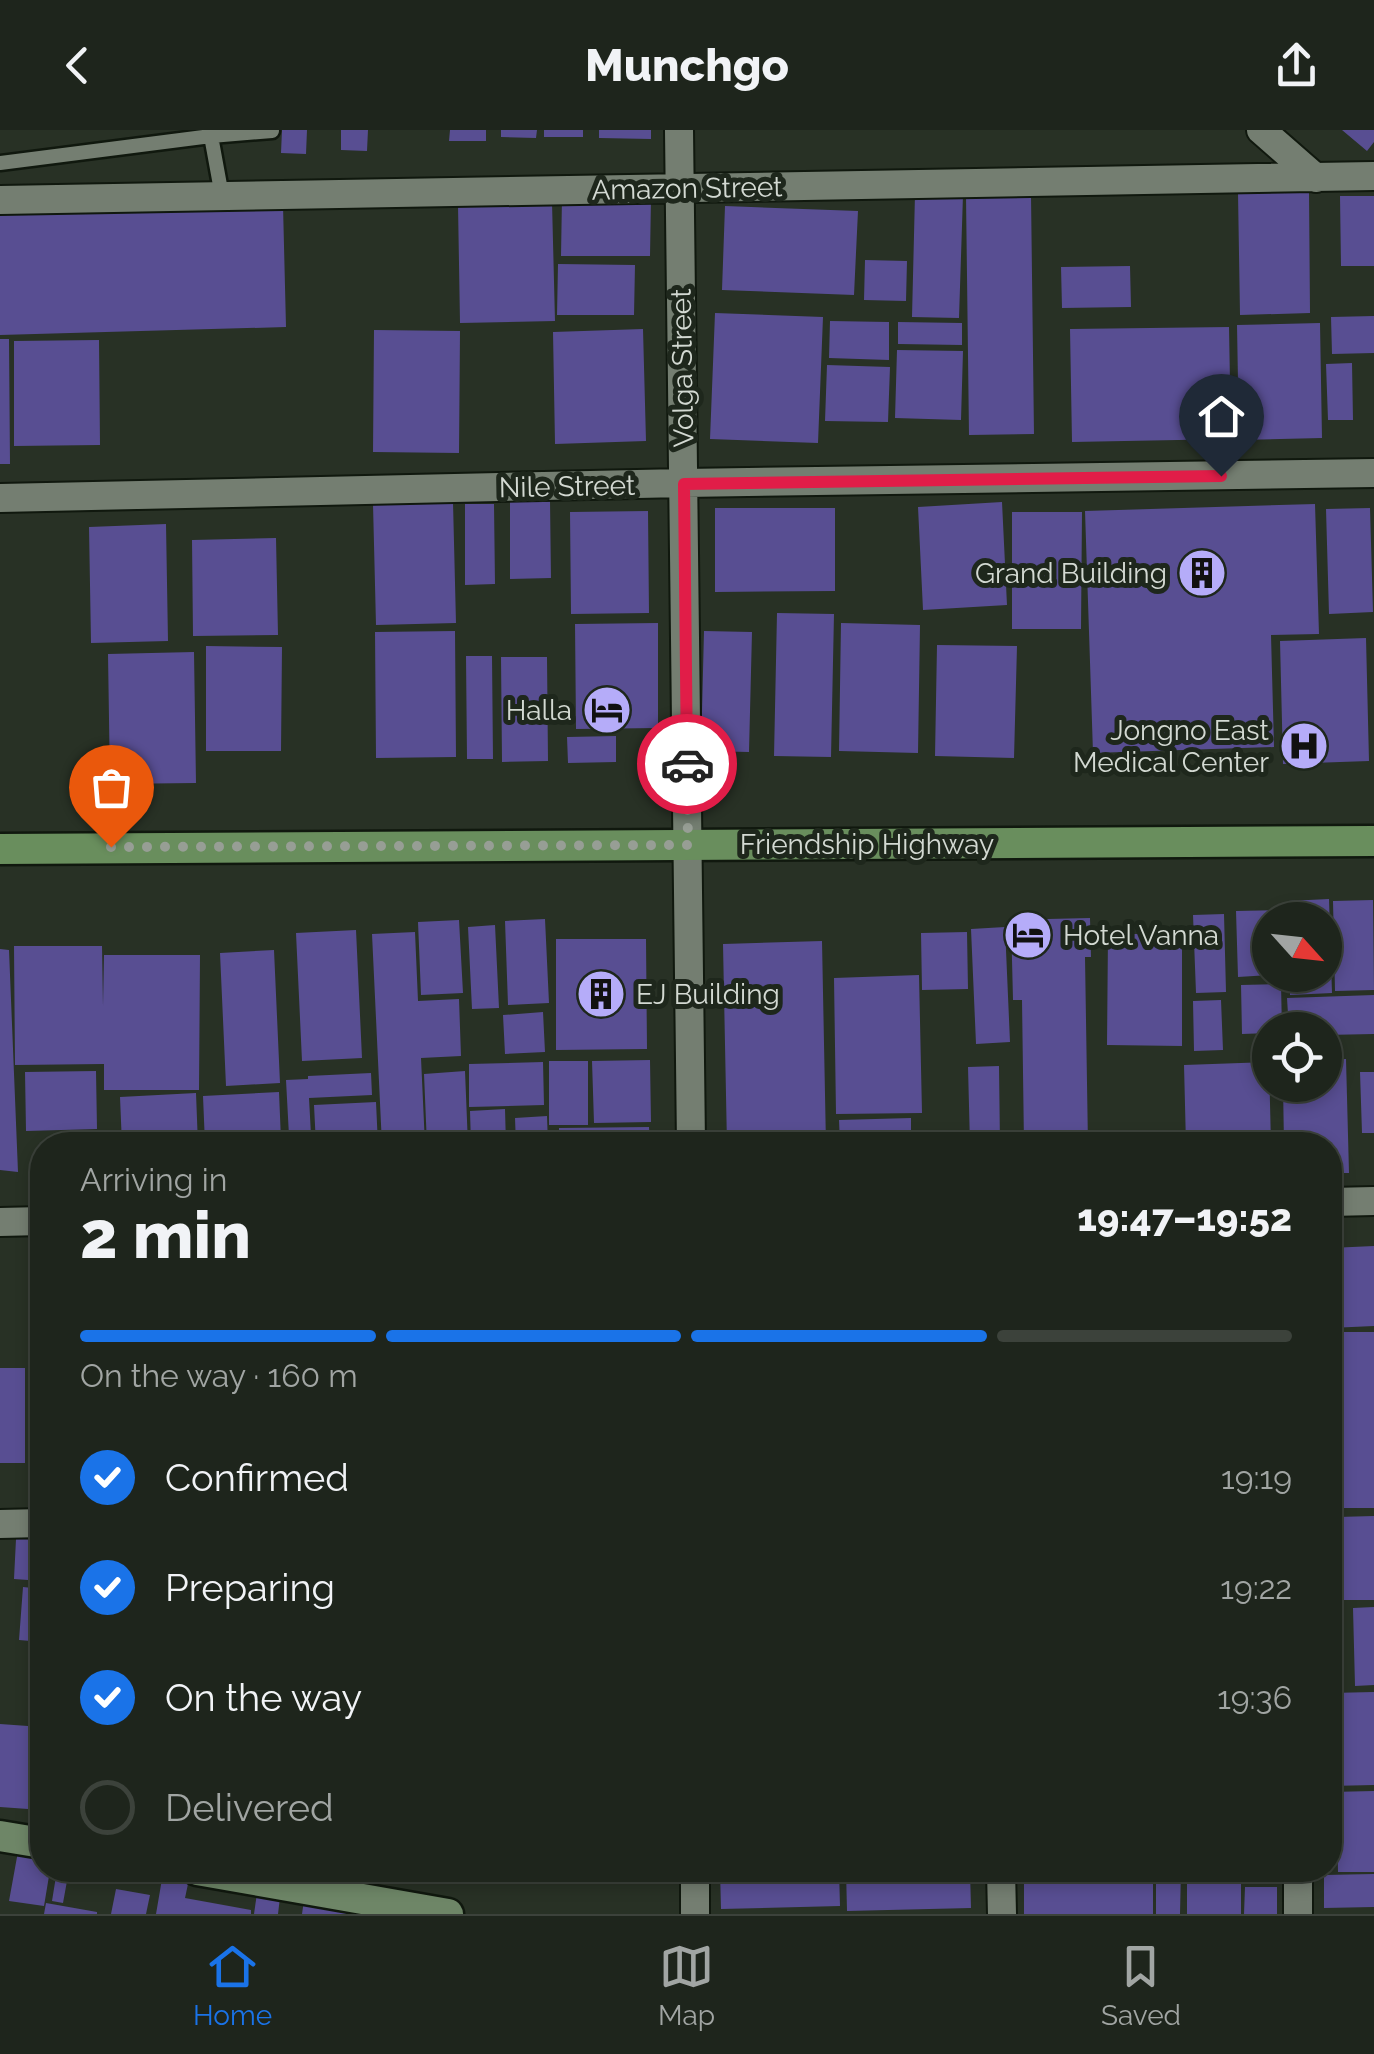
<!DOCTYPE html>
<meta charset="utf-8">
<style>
body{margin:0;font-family:Raleway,sans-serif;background:#262d25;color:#f1f3f6;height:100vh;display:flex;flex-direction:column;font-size:38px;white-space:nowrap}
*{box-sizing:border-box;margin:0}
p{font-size:32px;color:#a1a5a3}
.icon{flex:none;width:55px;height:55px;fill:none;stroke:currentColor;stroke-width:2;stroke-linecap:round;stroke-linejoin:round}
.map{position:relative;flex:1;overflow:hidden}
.panel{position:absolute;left:30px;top:1002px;width:1312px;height:750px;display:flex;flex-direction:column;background:#1e251c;border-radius:40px;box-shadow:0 5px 15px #0003,0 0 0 2px #3c423b}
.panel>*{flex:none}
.needle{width:65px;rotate:117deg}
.tools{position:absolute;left:1252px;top:772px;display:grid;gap:20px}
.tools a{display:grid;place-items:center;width:90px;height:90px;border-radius:50%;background:#1e251c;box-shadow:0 5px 15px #0003,0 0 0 2px #3c423b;font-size:50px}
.pin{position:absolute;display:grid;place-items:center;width:85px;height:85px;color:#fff;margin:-102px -42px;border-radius:50% 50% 50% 0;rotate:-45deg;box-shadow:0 0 10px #0007}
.pin .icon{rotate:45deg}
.courier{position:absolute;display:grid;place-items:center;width:100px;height:100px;margin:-50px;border:8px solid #e11d48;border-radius:50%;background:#fff;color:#222;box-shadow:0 2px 12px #0007}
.head em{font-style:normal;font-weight:800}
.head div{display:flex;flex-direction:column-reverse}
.head{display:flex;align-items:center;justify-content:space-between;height:170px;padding:0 50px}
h1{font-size:65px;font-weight:800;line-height:75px}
.bar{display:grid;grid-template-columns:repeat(4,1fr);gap:15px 10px;align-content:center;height:120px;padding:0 50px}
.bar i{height:12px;border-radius:8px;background:#3c423b}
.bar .current{background:#1a73e8}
.bar p{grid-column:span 4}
ol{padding:0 50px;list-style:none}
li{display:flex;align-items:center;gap:30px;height:110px}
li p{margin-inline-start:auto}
li .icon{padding:10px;border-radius:50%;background:#1a73e8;color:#fff;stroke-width:4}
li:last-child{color:#a1a5a3}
li i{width:55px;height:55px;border:5px solid #3c423b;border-radius:50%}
header{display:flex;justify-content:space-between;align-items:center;height:130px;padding:0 50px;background:#1e251c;font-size:45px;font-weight:800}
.menu{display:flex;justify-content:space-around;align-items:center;height:140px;border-top:2px solid #3c423b;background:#1e251c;font-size:28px;color:#a1a5a3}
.menu a{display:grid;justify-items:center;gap:5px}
.menu .current{color:#1a73e8}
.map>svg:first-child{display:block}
.building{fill:#584e92}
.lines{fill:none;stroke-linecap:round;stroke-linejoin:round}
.lane-casing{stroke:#10180e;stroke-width:19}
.street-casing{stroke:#10180e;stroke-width:32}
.secondary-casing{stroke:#10180e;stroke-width:35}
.primary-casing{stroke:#10180e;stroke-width:35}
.lane{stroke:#747e71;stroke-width:14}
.street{stroke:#747e71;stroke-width:28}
.secondary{stroke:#6e8667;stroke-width:30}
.primary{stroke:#698e5d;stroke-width:30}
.done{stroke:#979e95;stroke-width:10;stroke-dasharray:0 18}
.route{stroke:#e11d48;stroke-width:12}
.labels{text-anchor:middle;stroke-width:10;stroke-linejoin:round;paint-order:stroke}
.street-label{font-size:28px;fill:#d3d9d2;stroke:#1e271c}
.poi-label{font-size:28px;fill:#d3d9d2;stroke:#1e271c;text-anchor:end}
</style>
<header><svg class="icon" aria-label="back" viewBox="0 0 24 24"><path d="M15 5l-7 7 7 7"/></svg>Munchgo<svg class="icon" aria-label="share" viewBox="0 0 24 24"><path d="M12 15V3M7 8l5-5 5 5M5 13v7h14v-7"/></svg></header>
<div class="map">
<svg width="1374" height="1784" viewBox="0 0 1374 1784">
<rect width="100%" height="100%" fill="#283125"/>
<path class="building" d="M282 0H307L306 24 281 23Z
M341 0H368L367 21 341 20Z
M450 0H486V11H449Z
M501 0H537L536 8 501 7Z
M544 0H583V7H544Z
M599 0H651V9L599 8Z
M1342 0H1374V12L1367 21Z
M1309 61 1310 183 1240 185 1238 63Z
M915 64 963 65 959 188 912 187Z
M1031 65 1034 304 969 305 966 66Z
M1340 66H1374V136H1341Z
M562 67 651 68 650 126H561Z
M552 72 555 191 460 193 458 75Z
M283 75 286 197 0 205V84Z
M725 76 858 81 854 165 722 160Z
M865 130 907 131 906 171 864 170Z
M558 134 635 135 634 185H557Z
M1130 136 1131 177 1062 178 1061 137Z
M715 183 823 187 818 313 710 309Z
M1374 186V223L1332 224 1331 187Z
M830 191 889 192V230L829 228Z
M898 192 962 193V215L898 214Z
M1320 193 1322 308 1239 310 1237 195Z
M1229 197 1231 309 1072 312 1070 199Z
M643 199 646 311 555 314 553 202Z
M374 200 460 201 459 323 373 322Z
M0 209H9L10 334H0Z
M99 210 100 315 14 316V211Z
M897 220 963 221 961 290 895 288Z
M1352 233 1353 290H1328L1326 234Z
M827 235 890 237 888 292 825 291Z
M550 370 551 448 510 449V371Z
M453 372 456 493 376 495 373 374Z
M1002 372 1007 475 923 480 918 377Z
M465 374H494L495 454 465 455Z
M1315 374 1319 504 1271 505 1274 617 1093 623 1085 381Z
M715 378H835V461L715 462Z
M1370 378 1373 482 1329 484 1326 379Z
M648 381 649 483 571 484 570 382Z
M1012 382H1082L1081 499H1012Z
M166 394 168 511 91 513 89 397Z
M276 408 278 505 193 506 192 410Z
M777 483 834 484 831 627 774 626Z
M658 493V598L576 599 575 494Z
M841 493 920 495 918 623 839 621Z
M455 501 456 627 376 628 375 502Z
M704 501 752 502 749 622 701 621Z
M1366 508 1369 631 1283 634 1280 511Z
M937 515 1017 516 1014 628 935 626Z
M206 516 282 517 281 621H206Z
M194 522 196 653 110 654 108 524Z
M466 526H492L493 629H467Z
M501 527H547L548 631 502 632Z
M616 606V632L568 633 567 607Z
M1329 769 1332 863 1290 865V845H1325V790H1288V771Z
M1373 770 1374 860 1335 861 1333 771Z
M1278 780V790H1270V845L1238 847 1236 781Z
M1224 784 1226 862 1196 863 1193 785Z
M1090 788 1091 827H1085L1088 1015H1024L1022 870H1013L1011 790Z
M545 789 549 873 508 875 505 791Z
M459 790 463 863 421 865 418 792Z
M495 795 499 878 472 879 468 797Z
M1005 797 1010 912 976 914 971 799Z
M356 800 362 928 302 931 296 803Z
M415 802 418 871 459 869 461 926 421 928 425 1015H382L372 804Z
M967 802 968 859 922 860 921 803Z
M1108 804H1182V916L1107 915Z
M556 809H646L647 919 556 920Z
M822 811 826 1015H727L723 814Z
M14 816H102L103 876 104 825H200L199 960H104V934L15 935Z
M0 819 9 820 18 1042 0 1040Z
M274 820 280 953 226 956 220 823Z
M919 845 922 983 836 984 834 848Z
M1281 854 1282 900H1270V903L1242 904 1241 855Z
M1374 865V904L1325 905V900H1289L1287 868Z
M1221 870 1223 920 1194 921 1193 871Z
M543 882 545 922 505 924 503 885Z
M1346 929 1349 1043H1330V1015H1284L1283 955H1325V930Z
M650 930 651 992 594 993 592 931Z
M549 931H588V995H549Z
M543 932 544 975 469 977V934Z
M1269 932 1271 1015H1186L1184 935Z
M999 936 1000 1015H970L968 937Z
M96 941 97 999 26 1001 25 942Z
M465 941 468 1015H427L424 944Z
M1360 942H1374V1003H1362Z
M371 943 372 965 309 968 311 1005 289 1006 286 950 308 949V946Z
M279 962 281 1010 205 1014 203 966Z
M196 963 198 1015H122L120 967Z
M376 972 378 1015H316L314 975Z
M505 979 506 1015H471L470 981Z
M547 986 548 1015H516L515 988Z
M911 988V1015H840L839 990Z
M649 997 650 1015H559V998Z
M1374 1116V1196L1330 1198V1118Z
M1332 1202H1374V1378H1332Z
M36 1237H42V1327H36Z
M0 1238H25V1333H0Z
M1374 1386V1470H1337V1387Z
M16 1409 42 1410V1451L14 1449Z
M23 1457 42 1459V1512L19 1510Z
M1374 1477V1555L1355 1556 1353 1478Z
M40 1527H42V1594L35 1593Z
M1374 1562V1655L1330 1656V1563Z
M0 1594 42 1597V1680L0 1677Z
M1374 1661V1742H1338L1337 1686H1330V1662Z
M19 1716 42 1721V1740H50L44 1776 9 1771Z
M57 1740H69L63 1773 52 1771Z
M490 1740H535L534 1749 490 1746Z
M720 1740H839L840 1776 721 1779Z
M846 1740H970L971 1778 847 1781Z
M1024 1740H1153V1784H1024Z
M1156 1740H1181L1180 1784H1156Z
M1187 1740H1205V1754H1241V1784H1187Z
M1259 1740H1277V1754H1259Z
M1374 1744V1777L1324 1778V1745Z
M162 1749 188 1754 185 1768 251 1780V1784H156Z
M258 1756 281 1759 278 1784H254Z
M1245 1757H1277V1784H1244Z
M116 1759 150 1765 146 1784H111Z
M304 1770 373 1784H302Z
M46 1773 97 1782V1784H44Z"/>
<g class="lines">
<g class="lane-casing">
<path id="lane" d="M211 6 272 1
M0 33 211 6 222 66"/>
</g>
<g class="street-casing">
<path id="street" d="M679 0 691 1015
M1261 0 1316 48
M0 70 1374 46
M0 368 684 353 1374 343
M1330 1072 1374 1071
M0 1092 42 1091
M0 1394 42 1393
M695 1740V1784
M1001 1740 1002 1784
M1298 1784V1740"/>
</g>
<g class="secondary-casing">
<path id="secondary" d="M0 1706 42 1713
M197 1740 448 1784"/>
</g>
<g class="primary-casing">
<path id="primary" d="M0 719 1374 711"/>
</g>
<use href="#lane" class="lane"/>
<use href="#street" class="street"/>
<use href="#secondary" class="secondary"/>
<use href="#primary" class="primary"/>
</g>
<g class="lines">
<path class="done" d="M111 717 688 715 687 634"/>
<path class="route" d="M687 634 684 354 1221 346"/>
</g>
<defs>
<g id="building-disc" transform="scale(2.5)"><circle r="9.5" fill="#b5acf9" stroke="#1e271c"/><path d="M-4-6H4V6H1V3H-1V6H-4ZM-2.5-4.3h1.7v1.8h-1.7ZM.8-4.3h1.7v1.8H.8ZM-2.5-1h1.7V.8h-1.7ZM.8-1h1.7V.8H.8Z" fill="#111"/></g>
<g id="hotel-disc" transform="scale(2.5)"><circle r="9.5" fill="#b5acf9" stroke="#1e271c"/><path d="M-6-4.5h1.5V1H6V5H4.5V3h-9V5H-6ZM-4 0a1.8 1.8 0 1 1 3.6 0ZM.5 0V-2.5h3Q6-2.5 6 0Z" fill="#111"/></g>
<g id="hospital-disc" transform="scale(2.5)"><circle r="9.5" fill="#b5acf9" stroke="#1e271c"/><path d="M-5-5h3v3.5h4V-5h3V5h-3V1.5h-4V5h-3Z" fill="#111"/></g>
</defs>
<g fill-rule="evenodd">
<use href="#building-disc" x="1202" y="443"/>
<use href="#hotel-disc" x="607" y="580"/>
<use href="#hospital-disc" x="1304" y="616"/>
<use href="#hotel-disc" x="1028" y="805"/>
<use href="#building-disc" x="601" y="864"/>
</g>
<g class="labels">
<g class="street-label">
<text transform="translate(687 58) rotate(-1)" y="10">Amazon Street</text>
<text transform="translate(682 238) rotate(-91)" y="10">Volga Street</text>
<text transform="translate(567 356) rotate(-1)" y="10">Nile Street</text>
<text x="867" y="724">Friendship Highway</text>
</g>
<g class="poi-label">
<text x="1167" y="453">Grand Building</text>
<text x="572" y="590">Halla</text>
<text x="1269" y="610">Jongno East<tspan x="1269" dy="32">Medical Center</tspan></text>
<text x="1063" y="815" text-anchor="start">Hotel Vanna</text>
<text x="636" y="874" text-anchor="start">EJ Building</text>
</g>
</g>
</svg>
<div class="tools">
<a><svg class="needle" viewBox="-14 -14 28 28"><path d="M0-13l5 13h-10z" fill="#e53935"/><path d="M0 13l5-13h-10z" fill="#a1a5a3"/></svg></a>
<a><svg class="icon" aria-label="locate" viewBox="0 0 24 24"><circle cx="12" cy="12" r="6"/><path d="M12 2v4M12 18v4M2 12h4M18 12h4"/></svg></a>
</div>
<div class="pin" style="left:111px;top:717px;background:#ea580c"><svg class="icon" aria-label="bag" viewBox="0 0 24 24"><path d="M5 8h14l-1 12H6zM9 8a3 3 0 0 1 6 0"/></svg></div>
<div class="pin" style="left:1221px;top:346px;background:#1f2937"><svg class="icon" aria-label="home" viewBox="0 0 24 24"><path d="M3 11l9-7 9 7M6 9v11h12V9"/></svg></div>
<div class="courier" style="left:687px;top:634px"><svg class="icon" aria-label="car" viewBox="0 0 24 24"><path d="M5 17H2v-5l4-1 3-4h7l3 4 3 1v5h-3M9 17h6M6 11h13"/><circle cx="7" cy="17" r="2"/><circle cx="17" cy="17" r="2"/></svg></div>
<section class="panel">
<div class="head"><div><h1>2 min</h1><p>Arriving in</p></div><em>19:47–19:52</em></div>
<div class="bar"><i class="current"></i><i class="current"></i><i class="current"></i><i></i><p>On the way · 160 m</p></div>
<ol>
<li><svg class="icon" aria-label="check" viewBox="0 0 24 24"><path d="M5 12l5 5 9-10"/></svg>Confirmed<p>19:19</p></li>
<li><svg class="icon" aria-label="check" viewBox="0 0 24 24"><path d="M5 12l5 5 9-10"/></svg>Preparing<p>19:22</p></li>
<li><svg class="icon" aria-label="check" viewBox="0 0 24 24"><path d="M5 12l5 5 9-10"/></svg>On the way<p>19:36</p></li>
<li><i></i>Delivered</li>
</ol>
</section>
</div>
<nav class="menu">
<a class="current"><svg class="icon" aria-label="home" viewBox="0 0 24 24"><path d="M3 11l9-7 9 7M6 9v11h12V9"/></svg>Home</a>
<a><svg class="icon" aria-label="map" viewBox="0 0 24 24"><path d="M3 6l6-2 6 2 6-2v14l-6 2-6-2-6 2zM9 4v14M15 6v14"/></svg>Map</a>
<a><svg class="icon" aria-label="saved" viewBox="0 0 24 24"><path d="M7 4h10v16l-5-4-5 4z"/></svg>Saved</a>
</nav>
